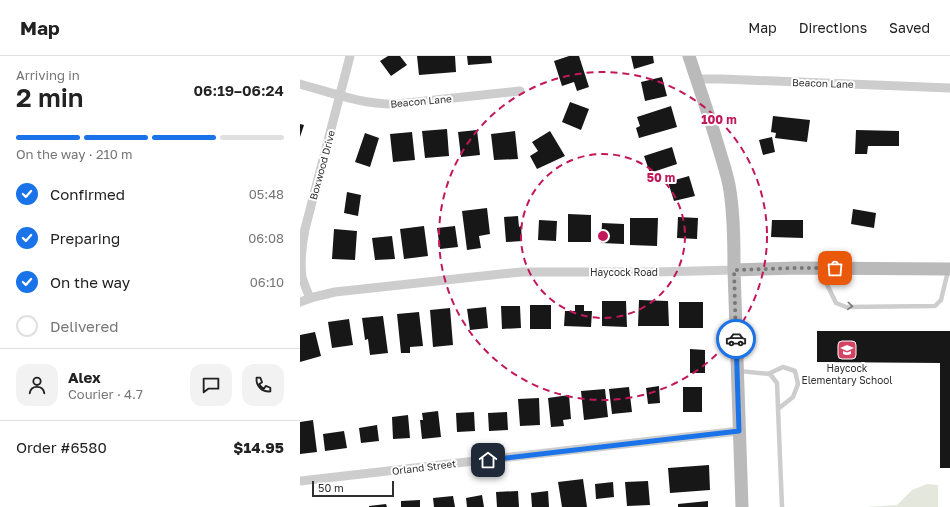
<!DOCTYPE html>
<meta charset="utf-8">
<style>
body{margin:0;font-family:"Golos Text",sans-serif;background:#f2f2f2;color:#222;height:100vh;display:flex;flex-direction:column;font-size:15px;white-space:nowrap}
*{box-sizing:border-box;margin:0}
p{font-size:13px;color:#767676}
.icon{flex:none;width:22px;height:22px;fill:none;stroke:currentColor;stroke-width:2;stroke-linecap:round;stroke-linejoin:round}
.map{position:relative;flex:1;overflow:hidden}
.drawer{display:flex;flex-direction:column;background:#fff;width:300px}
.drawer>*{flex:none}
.scale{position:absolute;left:12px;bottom:10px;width:82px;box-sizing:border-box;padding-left:4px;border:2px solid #303030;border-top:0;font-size:11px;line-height:14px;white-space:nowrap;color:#303030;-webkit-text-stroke:3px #fff;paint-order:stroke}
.pin{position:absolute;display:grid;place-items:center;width:34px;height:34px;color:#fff;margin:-17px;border-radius:8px;box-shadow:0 2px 6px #0006}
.courier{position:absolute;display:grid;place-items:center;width:40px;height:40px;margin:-20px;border:3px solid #1a73e8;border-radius:50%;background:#fff;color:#222;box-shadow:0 1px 5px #0007}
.summary em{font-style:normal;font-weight:600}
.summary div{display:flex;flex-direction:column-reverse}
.summary{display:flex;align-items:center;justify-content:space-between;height:68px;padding:0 16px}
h1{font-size:26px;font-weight:600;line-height:30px}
.bar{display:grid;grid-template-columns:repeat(4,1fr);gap:6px 4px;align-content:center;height:48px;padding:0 16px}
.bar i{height:5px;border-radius:3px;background:#e0e0e0}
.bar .active{background:#1a73e8}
.bar p{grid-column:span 4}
.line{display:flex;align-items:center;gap:10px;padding:0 16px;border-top:1px solid #e0e0e0}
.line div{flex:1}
.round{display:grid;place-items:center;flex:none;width:42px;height:42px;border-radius:12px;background:#f2f2f2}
ol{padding:0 16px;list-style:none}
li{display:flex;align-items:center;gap:12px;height:44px}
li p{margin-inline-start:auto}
li .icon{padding:4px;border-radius:50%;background:#1a73e8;color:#fff;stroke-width:4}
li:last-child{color:#767676}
li i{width:22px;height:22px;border:2px solid #e0e0e0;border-radius:50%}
header{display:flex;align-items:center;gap:24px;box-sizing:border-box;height:56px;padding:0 20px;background:#fff;border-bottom:1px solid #e0e0e0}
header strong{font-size:19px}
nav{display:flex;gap:22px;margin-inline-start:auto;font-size:14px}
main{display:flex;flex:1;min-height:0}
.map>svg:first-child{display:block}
.green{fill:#e4e8dc}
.building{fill:#171717}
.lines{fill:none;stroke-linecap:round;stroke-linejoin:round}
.lane{stroke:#cdcdcd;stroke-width:4.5}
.street{stroke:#cdcdcd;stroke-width:9}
.secondary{stroke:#bababa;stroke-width:13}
.oneway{stroke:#777}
.done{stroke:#787878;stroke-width:4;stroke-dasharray:0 7.2}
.route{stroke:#1a73e8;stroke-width:5}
.ring{fill:none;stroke:#c2185b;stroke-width:2;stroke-dasharray:7 5}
.labels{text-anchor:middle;stroke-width:4;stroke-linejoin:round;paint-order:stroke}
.street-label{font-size:10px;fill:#303030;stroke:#fff}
.poi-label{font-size:10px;fill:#303030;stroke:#fff}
.centre{fill:#c2185b;stroke:#fff;stroke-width:2}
.ring-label{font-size:12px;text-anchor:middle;font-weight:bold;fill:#c2185b;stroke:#fff;stroke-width:4;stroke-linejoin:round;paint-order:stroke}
</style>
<header>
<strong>Map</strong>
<nav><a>Map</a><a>Directions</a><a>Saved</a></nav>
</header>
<main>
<section class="drawer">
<div class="summary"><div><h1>2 min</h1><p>Arriving in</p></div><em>06:19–06:24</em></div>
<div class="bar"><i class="active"></i><i class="active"></i><i class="active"></i><i></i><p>On the way · 210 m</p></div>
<ol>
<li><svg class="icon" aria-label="check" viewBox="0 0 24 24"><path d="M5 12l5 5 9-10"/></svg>Confirmed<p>05:48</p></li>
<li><svg class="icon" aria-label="check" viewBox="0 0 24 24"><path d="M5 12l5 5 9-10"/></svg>Preparing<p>06:08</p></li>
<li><svg class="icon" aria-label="check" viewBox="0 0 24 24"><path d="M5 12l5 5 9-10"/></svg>On the way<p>06:10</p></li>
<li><i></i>Delivered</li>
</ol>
<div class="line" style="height:72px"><a class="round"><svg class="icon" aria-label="person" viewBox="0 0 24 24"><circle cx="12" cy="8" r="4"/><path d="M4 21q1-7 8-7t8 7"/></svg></a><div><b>Alex</b><p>Courier · 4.7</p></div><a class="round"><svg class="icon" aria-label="chat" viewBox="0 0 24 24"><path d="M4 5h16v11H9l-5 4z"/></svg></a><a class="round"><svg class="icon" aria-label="phone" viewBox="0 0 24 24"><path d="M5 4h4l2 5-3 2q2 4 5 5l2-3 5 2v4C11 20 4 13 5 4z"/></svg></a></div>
<div class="line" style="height:52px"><div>Order #6580</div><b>$14.95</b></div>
</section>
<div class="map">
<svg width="650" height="451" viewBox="0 0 650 451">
<rect width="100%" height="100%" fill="#fff"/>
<path class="green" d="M627 428 638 429V451H566L597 449 612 434Z"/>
<path class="building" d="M88 0H100L107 9 91 20 80 5Z
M117 0H155L156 16 119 19Z
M167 0H191L192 7 168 9Z
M269 0H279L289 31 277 35 274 26 262 30 254 5Z
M331 0H353L354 7 334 13Z
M362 21 367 40 345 45 341 26Z
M270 46 289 53 281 74 262 66Z
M371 50 377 71 339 82 336 72 340 70 337 61Z
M473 60 510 64 507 86 475 82 476 77 471 76Z
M0 68 4 69 0 81Z
M147 73 149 100 125 102 122 75Z
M177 74 180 99 161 101 158 76Z
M556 74 599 75V90H568L567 98H555Z
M215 75 218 103 194 104 191 78Z
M250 75 265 100 237 113 230 100 238 95 232 86Z
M112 76 115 104 93 106 90 78Z
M65 77 79 82 70 111 55 106Z
M472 81 475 96 463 99 459 84Z
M372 91 377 108 350 117 344 100Z
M389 120 395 140 374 145 368 126Z
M47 136 61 139 58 160 44 157Z
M187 152 190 178 179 180 181 192 167 194 162 155Z
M553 153 576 157 574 172 551 168Z
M268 158 291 159V186H268Z
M218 160 219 171 221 170 222 185 206 186 204 161Z
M378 161 398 162 397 183 377 182Z
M330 162H358L357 190 330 189Z
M239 164 257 165 256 185 238 184Z
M472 164H503V182L471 181Z
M302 167 324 168V188L301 187Z
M124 170 128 200 104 203 100 173Z
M155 170 158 191 140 193 137 172Z
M34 173 57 175 55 204 32 203Z
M92 180 95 203 75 204 72 182Z
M339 244 368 245 369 270H338Z
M302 245H326L327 271 302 270Z
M379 246H403V272H379Z
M230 249H251V273H230Z
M275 249H284V255H292L291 271 264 270 265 255H275Z
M201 250H220L221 272 202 273Z
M186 251 188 272 170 274 167 253Z
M150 252 153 289 133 291 130 254Z
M119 256 123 290 110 291V297H101L97 258Z
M83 260 88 297 70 299 68 283 65 284 62 262Z
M49 263 53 289 32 292 28 266Z
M517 275H650V412H640V307L517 306Z
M15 276 21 300 0 306V279Z
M390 293 405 294V317H390Z
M359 330 360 347 348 348 346 332Z
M329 331 332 356 312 358 309 333Z
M383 331H402V356H383Z
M305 333 308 361 284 364 281 335Z
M269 339 271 363 263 364 264 370 251 371 248 342Z
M239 342 240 369 220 370 218 343Z
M138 355 141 381 122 383 120 364H123L122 357Z
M174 356 175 375 157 376 156 357Z
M207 356 208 374 189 375 188 357Z
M108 359 110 382 93 383 92 361Z
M13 364 17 396 0 398V366Z
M77 369 79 385 61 387 59 372Z
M44 375 47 392 25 395 23 378Z
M409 409 410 434 370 437 368 412Z
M283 423 287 451H262L258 426Z
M348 425 350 449 327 450 325 426Z
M313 426 314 441 296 443 295 428Z
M218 435 219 451H197L196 436Z
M248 435 249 451H232L231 437Z
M182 439 184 451H167L166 442Z
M153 440 155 451H134L133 442Z
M120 444V451H101V445Z
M408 445V451H378V448Z
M86 448 87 451H69V450Z"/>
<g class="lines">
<path class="lane" d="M520 214 536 247 546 251 635 250 641 244 648 215
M439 315 470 318 477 327 482 451
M468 318 483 311 495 315 498 328 493 341 478 353"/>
<path class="street" d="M396 23H422L650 32
M0 28C32 37 64 49 97 48L220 35
M10 242C7 235 4 228 2 221 0 205 2 188 5 173L50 0
M0 246 14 241 35 236 201 218 222 216H357L434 214
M0 425 439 375"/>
<path class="secondary" d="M389 0C399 31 410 62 419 93 423 107 428 120 430 135 434 161 434 187 434 214L442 451
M434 214 497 212 650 213"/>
</g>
<defs><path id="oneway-chevron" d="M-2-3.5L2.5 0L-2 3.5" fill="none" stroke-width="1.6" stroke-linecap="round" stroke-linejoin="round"/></defs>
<use class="oneway" href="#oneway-chevron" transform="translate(550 250) rotate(5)"/>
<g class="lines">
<path class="done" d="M436 283 434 214 497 212H535"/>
<path class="route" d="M188 404 439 375 436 283"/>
</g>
<g class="ring">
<circle cx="303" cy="180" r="82"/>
<circle cx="303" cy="180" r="164"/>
</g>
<defs>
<g id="school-square" transform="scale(1)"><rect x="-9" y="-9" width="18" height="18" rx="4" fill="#d44462" stroke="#fff"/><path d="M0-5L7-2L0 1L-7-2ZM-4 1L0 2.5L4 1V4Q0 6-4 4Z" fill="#fff"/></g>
</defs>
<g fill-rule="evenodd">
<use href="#school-square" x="547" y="294"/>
</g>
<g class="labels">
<g class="street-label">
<text transform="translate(523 27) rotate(2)" y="4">Beacon Lane</text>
<text transform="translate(121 45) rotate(-5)" y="4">Beacon Lane</text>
<text transform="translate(22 109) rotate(-75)" y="4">Boxwood Drive</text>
<text x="324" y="220">Haycock Road</text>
<text transform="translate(124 411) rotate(-7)" y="4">Orland Street</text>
</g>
<g class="poi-label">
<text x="547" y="316">Haycock<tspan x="547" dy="12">Elementary School</tspan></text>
</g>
</g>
<circle cx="303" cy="180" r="6" class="centre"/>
<g class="ring-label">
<text x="419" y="68">100 m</text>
<text x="361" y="126">50 m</text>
</g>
</svg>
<div class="scale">50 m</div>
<div class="pin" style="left:535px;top:212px;background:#ea580c"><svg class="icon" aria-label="bag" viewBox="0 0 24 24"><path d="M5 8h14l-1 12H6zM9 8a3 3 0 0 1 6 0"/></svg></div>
<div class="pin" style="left:188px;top:404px;background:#1f2937"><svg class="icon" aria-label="home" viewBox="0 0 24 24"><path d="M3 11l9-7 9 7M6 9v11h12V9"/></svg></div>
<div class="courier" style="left:436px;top:283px"><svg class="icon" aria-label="car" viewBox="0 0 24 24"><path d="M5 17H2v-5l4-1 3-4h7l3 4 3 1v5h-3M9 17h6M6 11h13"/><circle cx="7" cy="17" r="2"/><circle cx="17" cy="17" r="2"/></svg></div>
</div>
</main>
